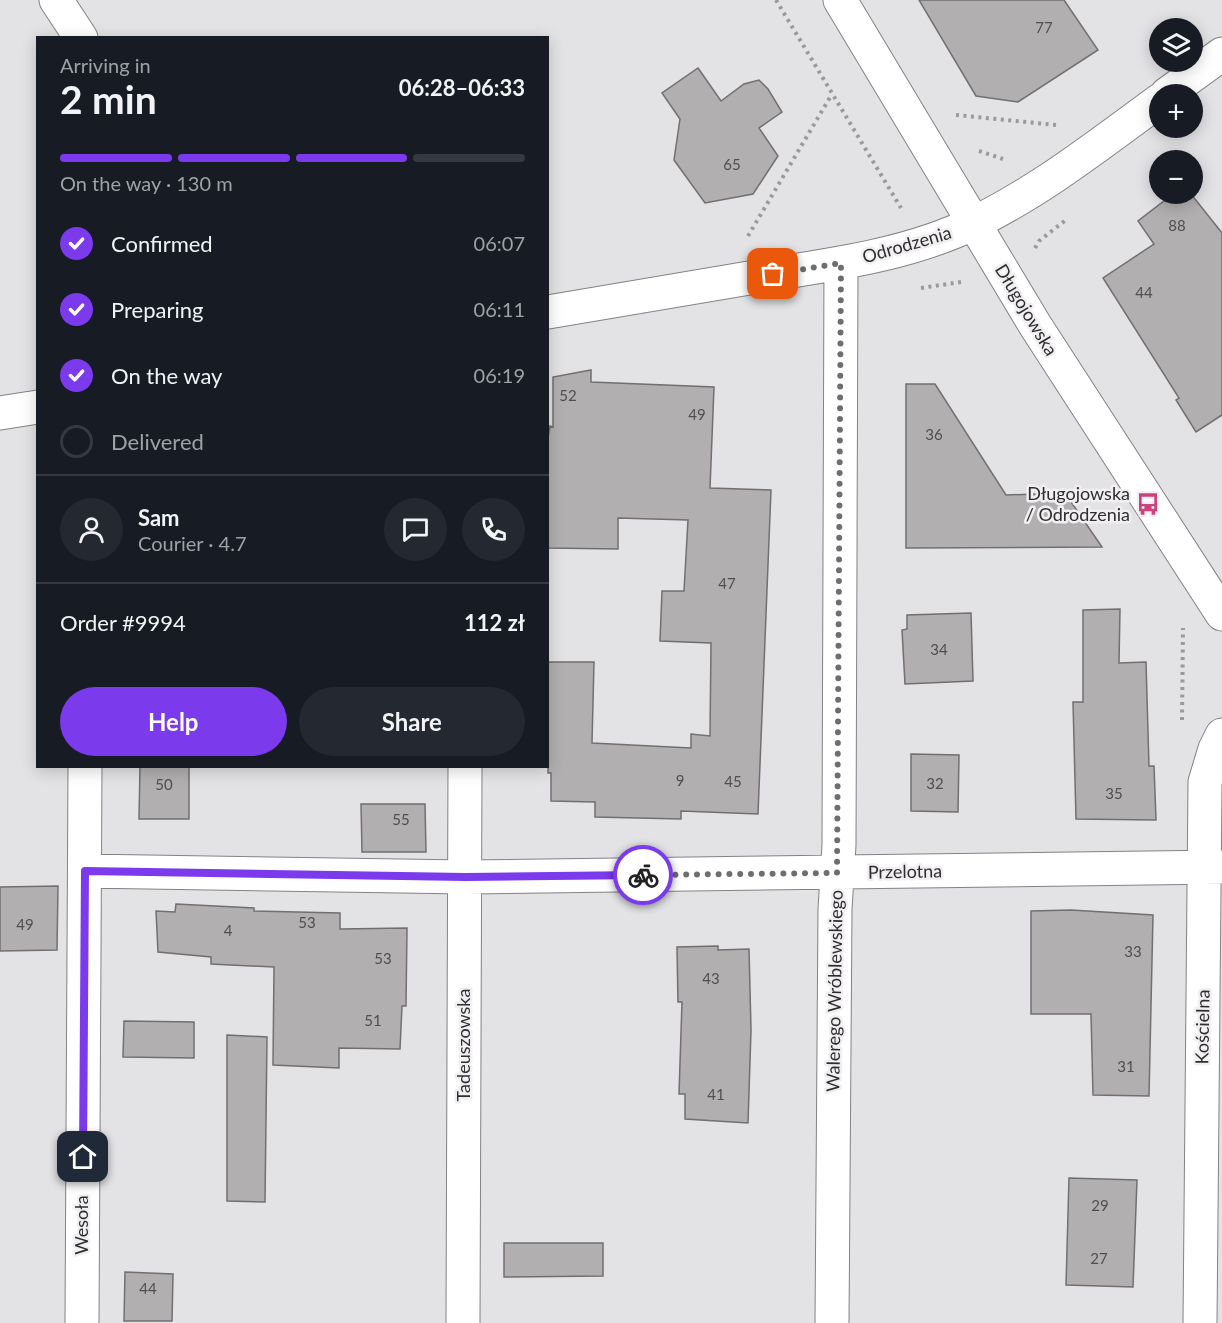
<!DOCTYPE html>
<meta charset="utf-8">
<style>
body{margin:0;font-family:Lato,sans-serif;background:#242831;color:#f1f3f6;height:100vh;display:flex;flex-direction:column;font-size:22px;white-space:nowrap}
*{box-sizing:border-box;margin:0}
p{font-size:20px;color:#9ea1a6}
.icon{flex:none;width:33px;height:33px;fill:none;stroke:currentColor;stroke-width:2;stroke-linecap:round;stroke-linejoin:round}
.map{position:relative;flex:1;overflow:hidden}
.panel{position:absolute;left:36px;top:36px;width:513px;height:732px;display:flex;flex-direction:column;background:#171b24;border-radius:0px;box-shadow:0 3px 15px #0003}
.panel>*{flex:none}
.controls{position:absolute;left:1149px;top:18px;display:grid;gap:12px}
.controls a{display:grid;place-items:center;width:54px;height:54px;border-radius:50%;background:#171b24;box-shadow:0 3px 15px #0003;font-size:30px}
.pin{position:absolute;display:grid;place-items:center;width:51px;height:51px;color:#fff;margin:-26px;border-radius:12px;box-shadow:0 3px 9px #0006}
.courier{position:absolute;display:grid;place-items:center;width:60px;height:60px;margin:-30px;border:4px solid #7c3aed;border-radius:50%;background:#fff;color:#222;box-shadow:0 2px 8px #0007}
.summary em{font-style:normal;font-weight:700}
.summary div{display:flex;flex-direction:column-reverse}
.summary{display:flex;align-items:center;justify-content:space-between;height:102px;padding:0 24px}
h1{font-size:39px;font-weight:700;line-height:45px}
.bar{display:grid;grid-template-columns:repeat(4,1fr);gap:9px 6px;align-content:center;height:72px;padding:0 24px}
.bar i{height:8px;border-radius:4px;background:#363941}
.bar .active{background:#7c3aed}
.bar p{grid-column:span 4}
.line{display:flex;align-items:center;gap:15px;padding:0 24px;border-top:2px solid #363941}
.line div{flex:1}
.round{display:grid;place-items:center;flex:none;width:63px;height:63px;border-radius:32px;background:#242831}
ol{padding:0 24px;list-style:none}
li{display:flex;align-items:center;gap:18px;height:66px}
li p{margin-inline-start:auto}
li .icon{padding:6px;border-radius:50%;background:#7c3aed;color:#fff;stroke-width:4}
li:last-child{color:#9ea1a6}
li i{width:33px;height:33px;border:3px solid #363941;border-radius:50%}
.cta{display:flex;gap:12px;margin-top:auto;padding:12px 24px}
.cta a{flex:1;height:69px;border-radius:36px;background:#7c3aed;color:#fff;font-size:24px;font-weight:700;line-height:69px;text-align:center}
.cta a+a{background:#242831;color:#f1f3f6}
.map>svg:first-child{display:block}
.building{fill:#b2afb0;stroke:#726f70;stroke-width:1.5}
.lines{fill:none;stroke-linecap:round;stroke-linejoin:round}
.street-casing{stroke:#838284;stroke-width:35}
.path{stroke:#9a999b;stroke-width:4;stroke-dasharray:3 4.5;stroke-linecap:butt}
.street{stroke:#fff;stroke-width:33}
.done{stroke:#6e6d6f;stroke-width:6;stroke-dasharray:0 10.8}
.route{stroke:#7c3aed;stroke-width:8}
.labels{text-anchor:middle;stroke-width:5;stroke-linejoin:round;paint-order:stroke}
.number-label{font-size:15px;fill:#504e4f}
.street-label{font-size:18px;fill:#2f2e2f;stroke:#f1eff2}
.poi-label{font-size:18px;fill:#2f2e2f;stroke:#f1eff2;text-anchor:end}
</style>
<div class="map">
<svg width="1222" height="1323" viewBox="0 0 1222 1323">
<rect width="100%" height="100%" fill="#e3e2e5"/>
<path class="building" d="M919 0H1064L1098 50 1018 102 976 96Z
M698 68 721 101 744 84 759 80 768 89 782 112 759 128 778 156 753 194 705 203 674 160 680 119 662 93Z
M1173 194H1191L1222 233V415L1196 432 1176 400 1179 398 1103 278 1154 244 1138 221Z
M591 370V382L714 387 710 488 771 490 758 814 681 811V819L595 817V802L551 801V773H548V662H594L592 743 691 748V734L710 736 711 643 660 641 662 591H684L688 520 618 518V549L548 548V438L550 426 553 427V377Z
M906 384H935L1006 495 1065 493 1102 547 906 548Z
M1120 609 1119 663 1146 662 1149 766H1154L1156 820 1076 819 1073 702H1083V610Z
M971 613 973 681 905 684 902 630 907 629V615Z
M911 754 959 755 958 812 911 811Z
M140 766H189V819H139Z
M361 804H425L426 852H362Z
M58 886 57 950 0 951V887Z
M176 904 254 908V911L340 913V929L407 928 406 1006H402L400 1049 339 1048V1068L273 1065 274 967 211 964V957L158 952 156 911 175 912Z
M1071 910 1153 915 1149 1096 1093 1095 1091 1014H1031V911Z
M718 946V950L749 949 751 1030 748 1123 685 1119V1094H679L682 1002H678L677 947Z
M124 1021 194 1022V1058L123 1057Z
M227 1035 267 1037 265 1202 227 1201Z
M1069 1178 1137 1180 1133 1287 1066 1285Z
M504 1243H603V1276L504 1277Z
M125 1272 173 1274 172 1321H124Z"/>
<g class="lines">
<g class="street-casing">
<path id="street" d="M56 0 81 38
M840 0 1035 325 1222 614
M1167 94 1222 54
M548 312C621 300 694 288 767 275 837 264 910 254 974 223 1040 191 1100 144 1160 100
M0 413 38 407
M85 871 466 877 1222 867
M82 1323 85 766
M463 1323 465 766
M832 1323 835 909 839 845 841 263
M1200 1323 1205 782 1215 749 1222 735"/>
</g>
<path class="path" d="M776 0 901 208
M956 115 1056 125
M979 151 1003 159
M748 236 832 94
M1035 248 1039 241 1067 219
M921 288 961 282
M1182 720 1183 628"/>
<use href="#street" class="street"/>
</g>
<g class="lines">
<path class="done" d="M643 875 837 873 841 263 773 274"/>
<path class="route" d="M83 1157 85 871 466 877 643 875"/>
</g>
<defs>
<g id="bus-bare" transform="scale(1.8)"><path d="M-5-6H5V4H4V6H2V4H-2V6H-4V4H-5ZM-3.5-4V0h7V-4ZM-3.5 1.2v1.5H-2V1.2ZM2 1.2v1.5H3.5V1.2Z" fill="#cb427d" stroke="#f1eff2" stroke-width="2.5" paint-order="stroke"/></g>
</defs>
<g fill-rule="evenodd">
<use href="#bus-bare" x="1148" y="504"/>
</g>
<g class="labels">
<g class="number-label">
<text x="1044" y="33">77</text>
<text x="732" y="170">65</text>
<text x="1177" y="231">88</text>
<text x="1144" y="298">44</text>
<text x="568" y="401">52</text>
<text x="697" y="420">49</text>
<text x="934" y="440">36</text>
<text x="727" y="589">47</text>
<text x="939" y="655">34</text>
<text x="680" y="786">9</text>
<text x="733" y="787">45</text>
<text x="935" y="789">32</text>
<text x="164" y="790">50</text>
<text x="1114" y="799">35</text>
<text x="401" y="825">55</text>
<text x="307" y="928">53</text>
<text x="25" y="930">49</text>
<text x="228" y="936">4</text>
<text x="1133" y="957">33</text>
<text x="383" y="964">53</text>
<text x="711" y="984">43</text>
<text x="373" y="1026">51</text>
<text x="1126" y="1072">31</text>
<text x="716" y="1100">41</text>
<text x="1100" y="1211">29</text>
<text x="1099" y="1264">27</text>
<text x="148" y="1294">44</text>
</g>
<g class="street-label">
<text transform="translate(907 245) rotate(-16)" y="6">Odrodzenia</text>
<text transform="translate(1026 310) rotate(59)" y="6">Długojowska</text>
<text transform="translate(905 872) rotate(-1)" y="6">Przelotna</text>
<text transform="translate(835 991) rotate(-89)" y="6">Walerego Wróblewskiego</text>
<text transform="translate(1203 1027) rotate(-89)" y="6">Kościelna</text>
<text transform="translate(464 1045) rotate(-90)" y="6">Tadeuszowska</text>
<text transform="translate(82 1225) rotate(-90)" y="6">Wesoła</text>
</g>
<g class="poi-label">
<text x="1130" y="500">Długojowska<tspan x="1130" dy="21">/ Odrodzenia</tspan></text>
</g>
</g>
</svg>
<div class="controls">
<a><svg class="icon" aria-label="layers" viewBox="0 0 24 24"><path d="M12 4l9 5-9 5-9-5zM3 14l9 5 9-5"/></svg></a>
<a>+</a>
<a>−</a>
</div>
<div class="pin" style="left:773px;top:274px;background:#ea580c"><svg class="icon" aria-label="bag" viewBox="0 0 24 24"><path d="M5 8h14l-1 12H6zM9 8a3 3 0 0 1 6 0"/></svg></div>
<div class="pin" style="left:83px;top:1157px;background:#1f2937"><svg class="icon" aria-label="home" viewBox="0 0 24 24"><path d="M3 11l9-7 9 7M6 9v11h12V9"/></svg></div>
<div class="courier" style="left:643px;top:875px"><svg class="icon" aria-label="bike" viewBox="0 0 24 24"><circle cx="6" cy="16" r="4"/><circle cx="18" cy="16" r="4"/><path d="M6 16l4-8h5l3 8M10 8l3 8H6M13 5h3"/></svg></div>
<section class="panel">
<div class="summary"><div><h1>2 min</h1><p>Arriving in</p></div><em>06:28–06:33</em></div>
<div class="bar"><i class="active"></i><i class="active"></i><i class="active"></i><i></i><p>On the way · 130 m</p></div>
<ol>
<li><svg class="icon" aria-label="check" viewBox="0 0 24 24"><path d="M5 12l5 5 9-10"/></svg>Confirmed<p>06:07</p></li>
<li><svg class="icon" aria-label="check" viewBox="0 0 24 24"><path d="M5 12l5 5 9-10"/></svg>Preparing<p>06:11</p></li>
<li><svg class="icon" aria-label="check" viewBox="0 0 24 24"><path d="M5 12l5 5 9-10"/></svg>On the way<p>06:19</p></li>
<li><i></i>Delivered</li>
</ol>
<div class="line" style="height:108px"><a class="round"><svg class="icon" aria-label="person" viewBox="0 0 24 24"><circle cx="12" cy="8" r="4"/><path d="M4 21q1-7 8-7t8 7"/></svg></a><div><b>Sam</b><p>Courier · 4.7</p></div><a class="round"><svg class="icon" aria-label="chat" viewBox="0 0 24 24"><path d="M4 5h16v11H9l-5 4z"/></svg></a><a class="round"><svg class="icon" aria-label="phone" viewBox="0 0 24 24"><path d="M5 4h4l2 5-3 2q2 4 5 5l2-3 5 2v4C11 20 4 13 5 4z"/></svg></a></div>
<div class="line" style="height:78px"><div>Order #9994</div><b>112 zł</b></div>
<div class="cta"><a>Help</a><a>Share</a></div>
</section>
</div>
